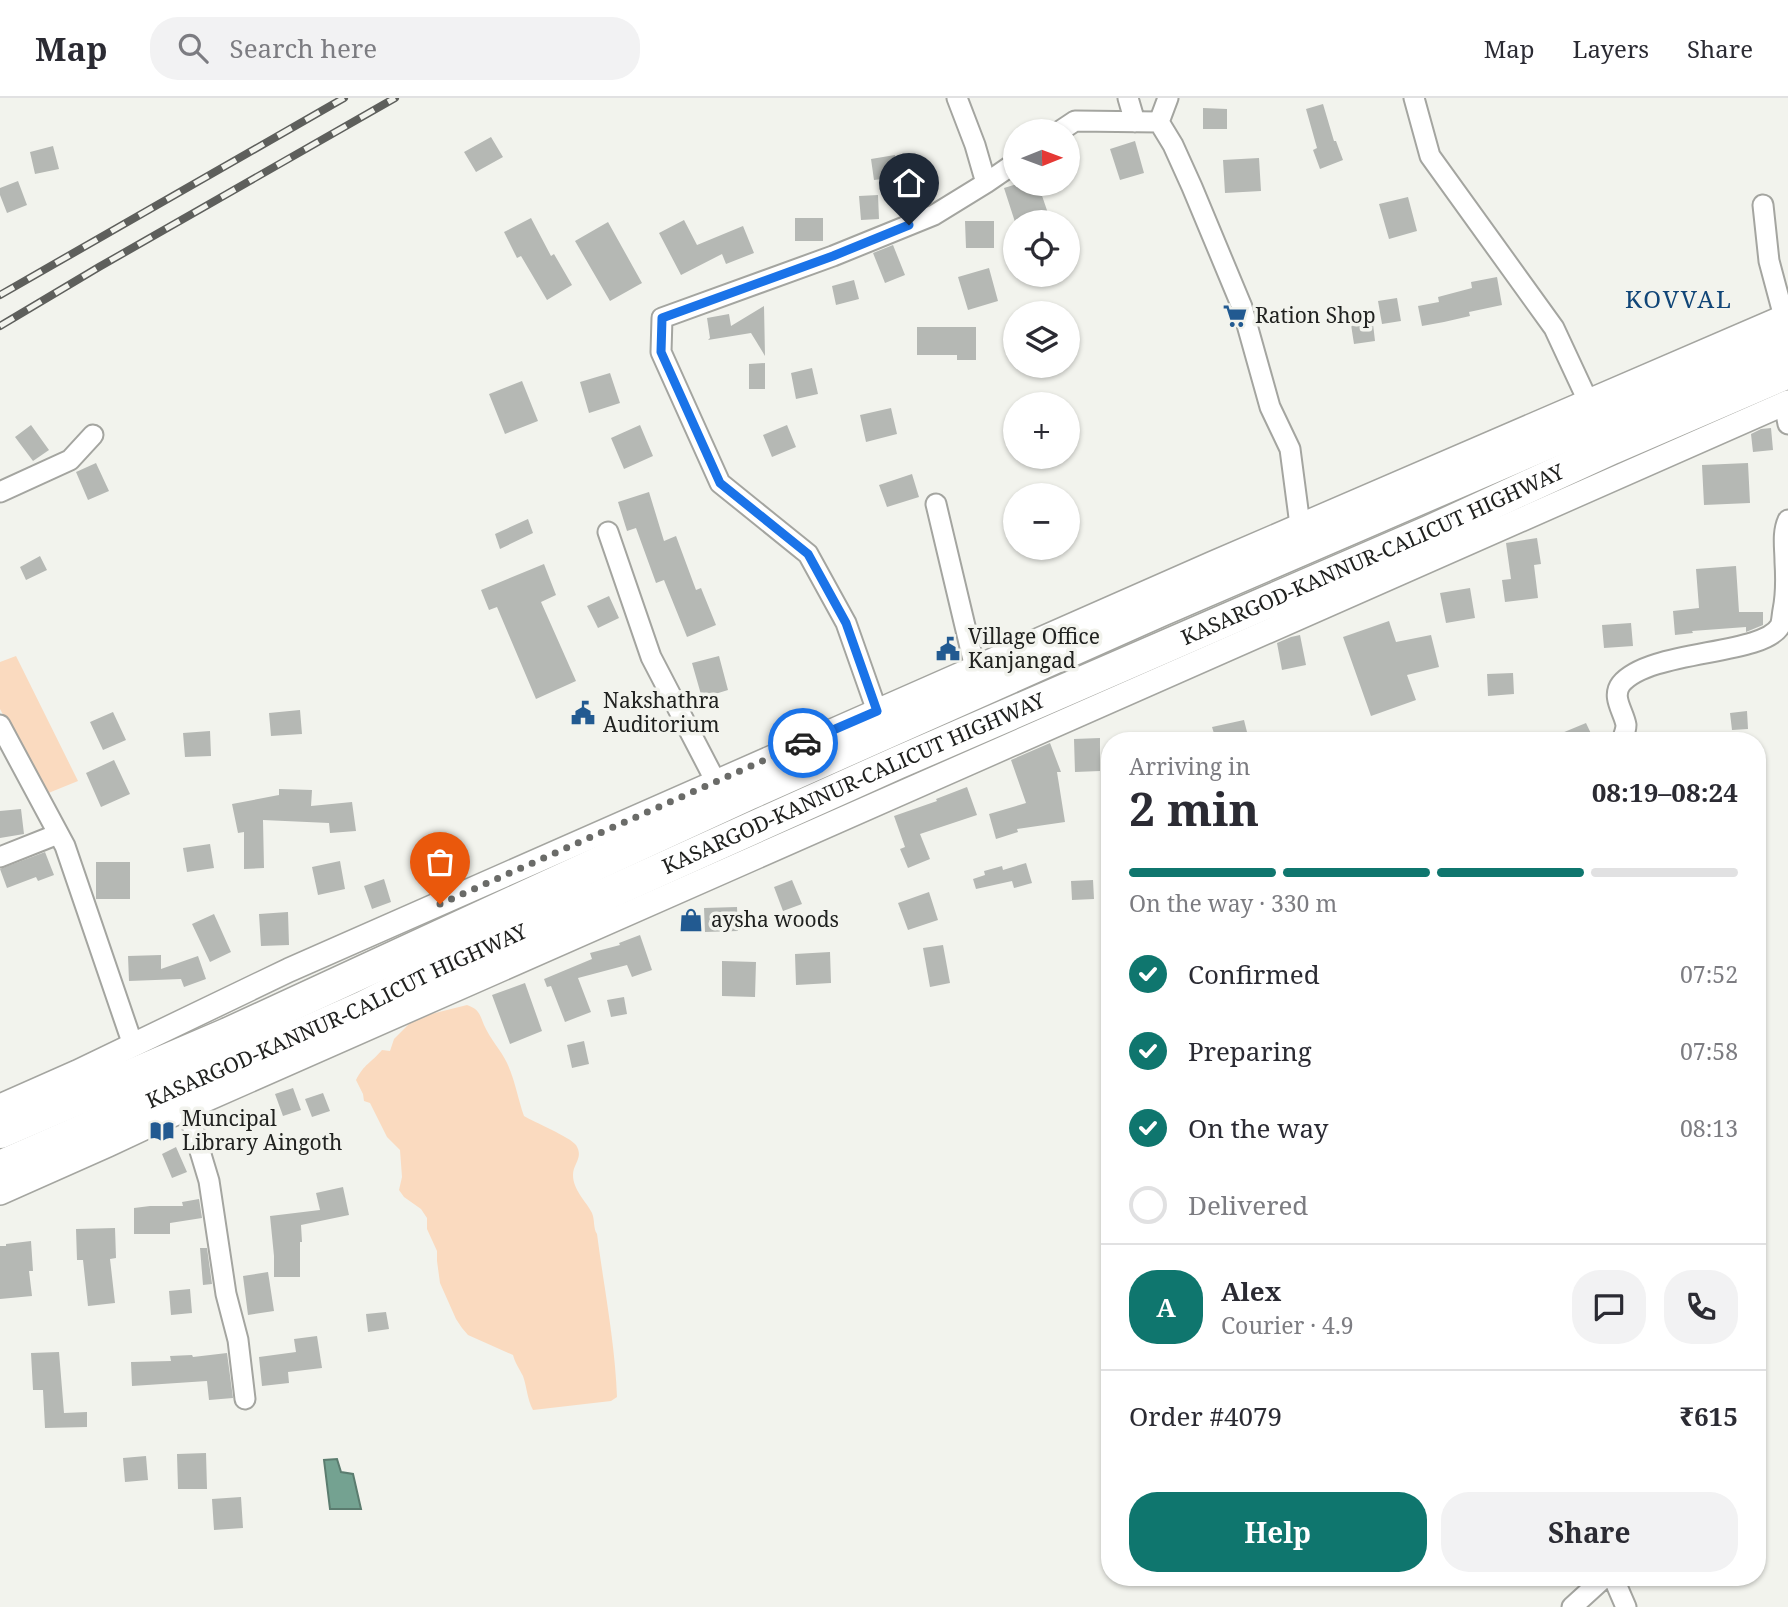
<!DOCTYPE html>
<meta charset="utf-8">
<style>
body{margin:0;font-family:"Noto Serif",serif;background:#f2f2f3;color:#2b2b33;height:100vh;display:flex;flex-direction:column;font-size:26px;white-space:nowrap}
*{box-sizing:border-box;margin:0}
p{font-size:23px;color:#7c7c81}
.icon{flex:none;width:38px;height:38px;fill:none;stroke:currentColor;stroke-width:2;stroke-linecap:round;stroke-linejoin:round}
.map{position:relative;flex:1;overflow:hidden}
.side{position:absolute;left:1101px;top:634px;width:665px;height:854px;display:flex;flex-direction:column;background:#fff;border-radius:28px;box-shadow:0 2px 5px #0004}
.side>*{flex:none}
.needle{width:46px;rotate:89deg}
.buttons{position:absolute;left:1003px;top:21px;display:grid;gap:14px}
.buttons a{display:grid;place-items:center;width:77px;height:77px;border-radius:50%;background:#fff;box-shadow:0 2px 5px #0004;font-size:35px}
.pin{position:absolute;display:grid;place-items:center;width:60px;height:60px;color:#fff;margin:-72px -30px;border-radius:50% 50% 50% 0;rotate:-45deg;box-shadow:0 0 7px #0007}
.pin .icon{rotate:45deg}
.courier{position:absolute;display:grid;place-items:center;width:70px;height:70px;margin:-35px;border:5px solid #1a73e8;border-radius:50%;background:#fff;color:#222;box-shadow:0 2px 9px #0007}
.overview em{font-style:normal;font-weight:700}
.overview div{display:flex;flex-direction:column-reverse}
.overview{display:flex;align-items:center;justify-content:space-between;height:119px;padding:0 28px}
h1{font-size:46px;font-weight:700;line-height:52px}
.bar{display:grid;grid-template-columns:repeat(4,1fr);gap:10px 7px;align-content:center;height:84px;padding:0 28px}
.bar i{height:9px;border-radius:5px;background:#e1e1e2}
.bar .on{background:#0f766e}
.bar p{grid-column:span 4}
.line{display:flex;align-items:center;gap:18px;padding:0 28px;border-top:2px solid #e1e1e2}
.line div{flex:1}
.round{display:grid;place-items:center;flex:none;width:74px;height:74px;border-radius:28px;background:#f2f2f3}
ol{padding:0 28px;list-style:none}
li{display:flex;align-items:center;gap:21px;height:77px}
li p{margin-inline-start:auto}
li .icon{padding:7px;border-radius:50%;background:#0f766e;color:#fff;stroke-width:4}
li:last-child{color:#7c7c81}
li i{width:38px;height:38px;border:4px solid #e1e1e2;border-radius:50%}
.button{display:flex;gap:14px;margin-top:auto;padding:14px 28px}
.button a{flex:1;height:80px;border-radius:28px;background:#0f766e;color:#fff;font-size:28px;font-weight:700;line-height:80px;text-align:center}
.button a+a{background:#f2f2f3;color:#2b2b33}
header{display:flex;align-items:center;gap:42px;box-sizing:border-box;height:98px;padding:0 35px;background:#fff;border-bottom:2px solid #e1e1e2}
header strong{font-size:33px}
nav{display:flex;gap:38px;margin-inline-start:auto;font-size:24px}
.search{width:490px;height:63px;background:#f2f2f3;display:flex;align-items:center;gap:18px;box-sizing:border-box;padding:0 24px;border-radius:28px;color:#7c7c81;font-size:26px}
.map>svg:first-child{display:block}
.green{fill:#fadabf}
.water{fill:#74a291;stroke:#5b7c6f;stroke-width:2}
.building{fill:#b5b8b4}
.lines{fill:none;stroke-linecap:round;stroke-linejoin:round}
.minor-casing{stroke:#a4a5a0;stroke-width:23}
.tertiary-casing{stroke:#a4a5a0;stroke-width:26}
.trunk-casing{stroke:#a4a5a0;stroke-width:35}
.minor{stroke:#fff;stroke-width:19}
.tertiary{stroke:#fff;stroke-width:23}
.trunk{stroke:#fff;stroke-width:32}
.rail-casing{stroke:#5e5f5c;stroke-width:8}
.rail{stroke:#f2f3ed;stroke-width:5;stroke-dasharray:16;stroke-linecap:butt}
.done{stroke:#6a6b68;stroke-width:7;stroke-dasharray:0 12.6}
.route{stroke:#1a73e8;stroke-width:9}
.labels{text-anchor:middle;stroke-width:7;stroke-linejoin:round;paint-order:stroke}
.poi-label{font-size:21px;fill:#212220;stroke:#f2f3ed;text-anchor:start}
.street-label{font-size:21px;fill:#212220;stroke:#f2f3ed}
.quarter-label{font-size:24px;letter-spacing:2px;fill:#104577;stroke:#f2f3ed}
</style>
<header>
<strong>Map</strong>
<div class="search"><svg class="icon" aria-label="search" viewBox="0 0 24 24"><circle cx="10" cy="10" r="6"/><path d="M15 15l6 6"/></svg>Search here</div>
<nav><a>Map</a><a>Layers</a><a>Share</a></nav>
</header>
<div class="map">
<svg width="1788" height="1509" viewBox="0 0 1788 1509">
<rect width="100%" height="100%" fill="#f2f3ed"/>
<path class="green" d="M16 558 78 683 46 696 0 611V564Z
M467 907C479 911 480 917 484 927 490 941 501 952 507 965 515 982 518 1001 524 1018 534 1024 570 1039 576 1047 584 1060 573 1065 573 1077 573 1092 586 1103 592 1115 595 1122 593 1130 597 1136 604 1190 615 1244 617 1299L611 1303 533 1312C527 1301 527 1289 523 1278 519 1270 515 1265 513 1257L468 1237 462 1230 456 1221 440 1185 437 1163V1153L427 1131V1120L421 1111 404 1099 399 1092 402 1079 400 1052 387 1039 370 1005 364 1003 363 996 356 982C364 966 371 965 382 952L390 953 394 941 415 920Z"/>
<path class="water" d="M337 1361 341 1374 353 1376 361 1411H330L324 1362Z"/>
<path class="building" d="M1323 6 1334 43H1336L1343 62 1320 71 1313 52 1317 50 1306 11Z
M1203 10 1227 11V31H1203Z
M491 39 503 59 476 74 464 54Z
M1135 43 1144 75 1120 82 1110 51Z
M53 48 59 71 35 76 30 54Z
M895 57 898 79 874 82 871 61Z
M1259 60 1261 93 1225 95 1223 62Z
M18 83 27 107 7 115 0 97V90Z
M1017 86H1038L1051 124H1015L1004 90Z
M878 97 879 121 861 122 859 98Z
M1408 99 1417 133 1389 141 1379 106Z
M531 120 551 158 554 156 572 187 547 202 521 158 517 160 504 134Z
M795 120H823V143H795Z
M684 122 697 147 743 128 754 155 726 166 722 156 681 177 659 135Z
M965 123H994V150H966Z
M608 124 642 185 610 203 575 143Z
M893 147 905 177 885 185 873 155Z
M989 170 998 203 968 212 958 179Z
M1497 179 1502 207 1469 214 1470 218 1444 224 1422 228 1418 208 1439 204 1438 199 1472 190 1471 184Z
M854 182 859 201 836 207 832 188Z
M1397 200 1401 223 1382 226 1378 203Z
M764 208 765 258 751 235 708 242 710 240 707 220 729 216 731 228Z
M1372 217 1375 243 1354 246 1350 220Z
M917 229H976V262H957V257H917Z
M765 265V291H749V266Z
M812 270 818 296 796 301 791 275Z
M610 275 620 305 589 315 580 284Z
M522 283 538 323 505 336 489 296Z
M891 310 897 336 866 344 860 317Z
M31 327 49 352 33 363 15 339Z
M640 327 653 358 624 371 611 340Z
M787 327 796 349 772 359 763 337Z
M1771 330 1773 352 1753 354 1751 336 1761 331Z
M96 365 109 393 88 402 76 374Z
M1748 365 1750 405 1704 407 1702 367Z
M912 376 919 399 887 409 879 387Z
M649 394 664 443 676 438 696 492 701 490 716 527 687 539 664 482 656 485 636 430 627 433 618 404Z
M528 421 533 435 500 451 495 436Z
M1537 440 1541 466 1534 467 1538 500 1505 504 1502 482 1511 481 1506 445Z
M40 458 47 472 26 482 20 469Z
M544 466 556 497 541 504 576 583 536 601 497 509 489 512 481 492Z
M1736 468 1739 514H1763V527L1746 534V529L1692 533 1693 535 1675 537 1673 513 1699 510 1696 471Z
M1470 490 1475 520 1446 525 1440 495Z
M609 498 619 520 598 530 587 508Z
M1389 523 1396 544 1431 537 1439 569 1407 577 1416 602 1371 618 1343 539Z
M1631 525 1633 548 1604 550 1602 527Z
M1300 537 1306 567 1282 572 1277 545 1291 539Z
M719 558 728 592 702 600 692 565Z
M1513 575 1514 596 1488 598 1487 576Z
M300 612 302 636 271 638 269 615Z
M1747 613 1748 631 1732 632 1730 615Z
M113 614 126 642 103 652 90 624Z
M1244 622 1249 642H1216L1212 629Z
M1586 625 1594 642H1545Z
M210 633 211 658 185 659 183 635Z
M1100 640V673L1075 674 1074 641Z
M1050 645 1061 674H1057L1065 724 1017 731 1018 734 996 741 989 716 1026 705 1011 662Z
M114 662 130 696 101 709 86 675Z
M967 689 977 717 920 736 930 761 908 770 900 751 905 749 894 718 937 703 936 701Z
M279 691 312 692 311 708 352 704 356 733 330 735 329 725 263 722 264 770 244 771V734L238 735 232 706 279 697Z
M21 711 24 736 0 740V713Z
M210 746 214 770 187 774 183 750Z
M45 754 54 777 38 783 36 779 7 790 0 771Z
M340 763 345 791 318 797 312 769Z
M96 764H130V801H96Z
M1026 765 1032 785 1014 790 1012 783 976 791 973 781 985 777 984 773 1002 768 1003 772Z
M384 781 391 804 372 811 364 788Z
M792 782 802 806 783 813 774 789Z
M1093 782 1094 801 1072 802 1071 783Z
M929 794 938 822 908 832 898 805Z
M737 809 738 833 705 834 704 810Z
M288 814 289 847 261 848 259 816Z
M214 816 231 854 210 864 192 826Z
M640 837 652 872 632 879 627 867 578 880 591 914 565 924 551 888 547 889 544 881 592 861 590 855 620 847 619 845Z
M943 847 950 885 930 889 923 850Z
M830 854 831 885 796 887 795 856Z
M161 857V871L198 858 206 881 184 889 181 881 129 883 128 858Z
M722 863 756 864 755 899 722 898Z
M525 885 542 933 510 946 492 897Z
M624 899 627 916 611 919 607 902Z
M584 943 589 966 572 970 567 947Z
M293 990 301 1012 283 1018 275 996Z
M323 995 330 1013 312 1019 305 1001Z
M176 1049 187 1074 172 1080 162 1056Z
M343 1089 349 1117 301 1127 302 1144H300V1179H274V1158L270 1118 320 1112 316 1095Z
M199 1101 202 1120 170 1125V1136H134V1110L150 1108H183L182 1104Z
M115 1130 116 1160 110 1161 115 1205 88 1208 83 1162H77L76 1131Z
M31 1143 33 1173H29L32 1198 0 1201V1148H6V1146Z
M200 1150H207L212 1186 203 1187Z
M268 1174 274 1213 248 1217 243 1178Z
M190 1191 192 1215 171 1217 169 1193Z
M386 1214 389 1231 368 1234 366 1216Z
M317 1238 322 1270 288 1274 289 1285 262 1288 259 1259 296 1254 294 1241Z
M59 1254 64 1315 87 1314V1329L45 1330 43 1292H33L31 1255Z
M227 1255 233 1300 209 1302 207 1283 132 1288 131 1264 171 1263 170 1258 192 1257 193 1259Z
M206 1355 207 1391H178L177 1356Z
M146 1358 148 1382 125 1384 123 1360Z
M241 1399 243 1430 214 1432 212 1401Z"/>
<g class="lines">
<g class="minor-casing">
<path id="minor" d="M1128 0 1135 24
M1168 0 1159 24 1173 47 1192 89 1242 209 1270 309 1290 351 1300 427
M1414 0 1430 58 1554 230 1588 303
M1060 33 1075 23 1159 24
M986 85 1015 65
M1763 107 1769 163 1784 219
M1784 305 1788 326
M0 394 70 362 93 337
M936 406 975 570
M608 434 651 559 716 684
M877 613 846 525 808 456 720 385 661 254 662 220 833 158 934 117 986 85 975 47 957 0
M0 627 65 748 133 947
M1622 642C1624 637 1626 632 1626 627 1624 614 1611 599 1621 586 1650 551 1763 558 1780 528 1782 524 1782 517 1783 512 1786 497 1786 480 1785 464 1785 450 1782 435 1788 422
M0 759 58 736
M187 1010 209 1083 226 1196 238 1242 245 1301
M1613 1479 1626 1509
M1572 1509 1605 1479"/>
</g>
<g class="tertiary-casing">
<path id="tertiary" d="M0 1008 77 974 289 872 1213 465 1788 217
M0 1095 108 1047 187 1010 1788 304"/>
</g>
<g class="trunk-casing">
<g id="trunk">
<path d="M0 1034 228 936 748 696 1161 512 1788 241"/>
<path id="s1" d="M0 1069 362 910 433 874 897 665 1429 434 1612 350 1788 274"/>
</g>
</g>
<use href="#minor" class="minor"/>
<use href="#tertiary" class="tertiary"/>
<use href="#trunk" class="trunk"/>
<g class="rail-casing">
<path id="rail" d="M0 197 344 0
M0 228 99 169 395 0"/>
</g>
<use href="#rail" class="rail"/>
</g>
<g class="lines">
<path class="done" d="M440 806 803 645"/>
<path class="route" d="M803 645 877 613 846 525 808 456 720 385 661 254 662 220 833 158 909 127"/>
</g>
<defs>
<g id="supermarket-bare" transform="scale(1.89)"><path d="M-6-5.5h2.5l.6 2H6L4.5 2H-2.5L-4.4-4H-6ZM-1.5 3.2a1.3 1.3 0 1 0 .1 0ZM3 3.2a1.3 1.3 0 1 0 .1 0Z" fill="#225a91" stroke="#f2f3ed" stroke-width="2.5" paint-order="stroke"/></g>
<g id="civic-bare" transform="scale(1.89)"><path d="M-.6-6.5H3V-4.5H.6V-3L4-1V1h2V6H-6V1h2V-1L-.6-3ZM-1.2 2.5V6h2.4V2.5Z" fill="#225a91" stroke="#f2f3ed" stroke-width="2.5" paint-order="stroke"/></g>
<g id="shop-bare" transform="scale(1.89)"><path d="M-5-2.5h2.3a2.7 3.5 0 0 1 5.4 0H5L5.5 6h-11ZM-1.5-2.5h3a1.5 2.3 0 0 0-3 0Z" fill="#225a91" stroke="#f2f3ed" stroke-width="2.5" paint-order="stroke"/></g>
<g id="library-bare" transform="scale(1.89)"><path d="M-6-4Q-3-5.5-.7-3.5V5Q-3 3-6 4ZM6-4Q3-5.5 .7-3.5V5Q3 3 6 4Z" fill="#225a91" stroke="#f2f3ed" stroke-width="2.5" paint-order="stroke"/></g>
</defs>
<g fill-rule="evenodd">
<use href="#supermarket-bare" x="1235" y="218"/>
<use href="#civic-bare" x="948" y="551"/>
<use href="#civic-bare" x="583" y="615"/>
<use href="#shop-bare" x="691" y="822"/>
<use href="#library-bare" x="162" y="1033"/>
</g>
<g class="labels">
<g class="poi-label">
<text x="1255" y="225">Ration Shop</text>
<text x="968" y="546">Village Office<tspan x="968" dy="24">Kanjangad</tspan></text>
<text x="603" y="610">Nakshathra<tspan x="603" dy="24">Auditorium</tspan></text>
<text x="711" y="829">aysha woods</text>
<text x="182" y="1028">Muncipal<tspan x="182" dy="24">Library Aingoth</tspan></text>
</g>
<g class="street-label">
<text dy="7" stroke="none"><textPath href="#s1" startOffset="1503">KASARGOD-KANNUR-CALICUT HIGHWAY</textPath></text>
<text dy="7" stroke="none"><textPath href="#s1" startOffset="936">KASARGOD-KANNUR-CALICUT HIGHWAY</textPath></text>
<text dy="7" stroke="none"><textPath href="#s1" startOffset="369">KASARGOD-KANNUR-CALICUT HIGHWAY</textPath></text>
</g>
<g class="quarter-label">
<text x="1679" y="210">KOVVAL</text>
</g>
</g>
</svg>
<div class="buttons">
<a><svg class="needle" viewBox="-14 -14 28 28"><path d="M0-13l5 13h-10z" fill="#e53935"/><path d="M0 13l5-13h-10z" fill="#7c7c81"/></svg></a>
<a><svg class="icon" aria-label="locate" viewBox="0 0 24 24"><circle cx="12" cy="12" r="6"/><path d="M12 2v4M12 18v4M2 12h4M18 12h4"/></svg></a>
<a><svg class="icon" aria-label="layers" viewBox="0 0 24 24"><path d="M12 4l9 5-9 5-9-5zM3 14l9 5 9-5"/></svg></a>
<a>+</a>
<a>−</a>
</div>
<div class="pin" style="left:440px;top:806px;background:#ea580c"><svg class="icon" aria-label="bag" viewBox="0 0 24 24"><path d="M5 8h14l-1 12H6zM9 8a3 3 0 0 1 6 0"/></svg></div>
<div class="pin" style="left:909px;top:127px;background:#1f2937"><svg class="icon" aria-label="home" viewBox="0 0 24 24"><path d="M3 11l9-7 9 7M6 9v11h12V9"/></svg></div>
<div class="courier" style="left:803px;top:645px"><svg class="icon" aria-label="car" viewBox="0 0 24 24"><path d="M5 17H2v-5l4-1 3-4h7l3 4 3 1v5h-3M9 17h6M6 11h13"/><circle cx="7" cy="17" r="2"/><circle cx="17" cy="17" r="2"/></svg></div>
<section class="side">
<div class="overview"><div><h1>2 min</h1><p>Arriving in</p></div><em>08:19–08:24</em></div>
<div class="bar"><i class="on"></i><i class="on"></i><i class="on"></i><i></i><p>On the way · 330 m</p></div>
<ol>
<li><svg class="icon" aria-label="check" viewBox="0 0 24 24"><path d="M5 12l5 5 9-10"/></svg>Confirmed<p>07:52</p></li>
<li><svg class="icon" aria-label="check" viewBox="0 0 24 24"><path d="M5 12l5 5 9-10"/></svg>Preparing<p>07:58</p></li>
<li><svg class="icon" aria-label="check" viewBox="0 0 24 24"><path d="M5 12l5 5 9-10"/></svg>On the way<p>08:13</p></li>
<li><i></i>Delivered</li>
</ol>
<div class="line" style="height:126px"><b class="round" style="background:#0f766e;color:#fff">A</b><div><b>Alex</b><p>Courier · 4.9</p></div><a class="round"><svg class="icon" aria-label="chat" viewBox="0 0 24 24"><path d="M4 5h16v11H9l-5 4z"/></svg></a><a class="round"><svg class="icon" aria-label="phone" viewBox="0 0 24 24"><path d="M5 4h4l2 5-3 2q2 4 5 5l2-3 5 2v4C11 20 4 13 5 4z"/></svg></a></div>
<div class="line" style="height:91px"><div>Order #4079</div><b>₹615</b></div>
<div class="button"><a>Help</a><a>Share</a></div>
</section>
</div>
